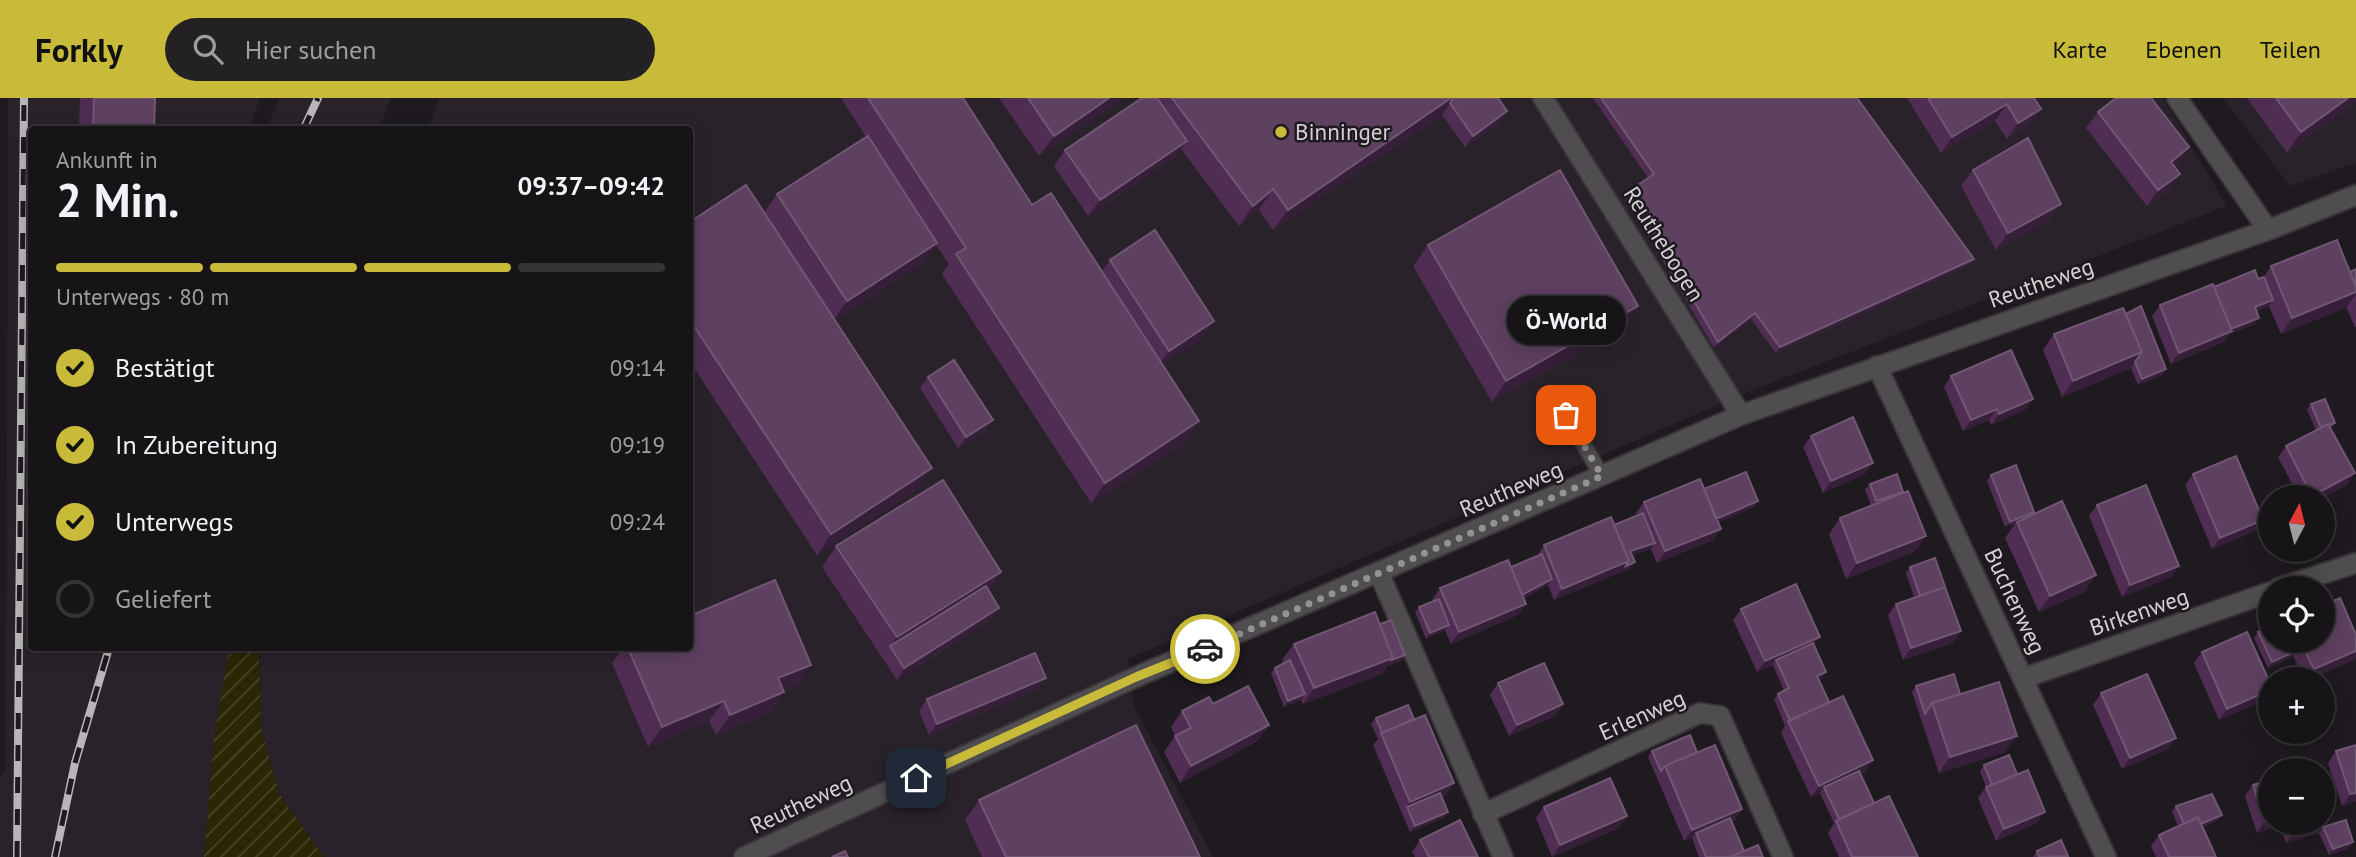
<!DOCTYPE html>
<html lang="de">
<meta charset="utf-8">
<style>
body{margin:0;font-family:"PT Sans",sans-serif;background:#232124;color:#f1f3f6;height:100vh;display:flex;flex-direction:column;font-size:26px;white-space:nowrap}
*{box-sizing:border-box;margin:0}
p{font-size:23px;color:#9e9ea1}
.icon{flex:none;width:38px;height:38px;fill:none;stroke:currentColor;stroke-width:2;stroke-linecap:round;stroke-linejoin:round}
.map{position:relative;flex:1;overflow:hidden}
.side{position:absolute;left:28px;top:28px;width:665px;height:525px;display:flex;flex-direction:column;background:#161417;border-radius:7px;box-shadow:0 4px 18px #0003,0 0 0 2px #353336}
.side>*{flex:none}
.needle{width:46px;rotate:7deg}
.controls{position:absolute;left:2258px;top:387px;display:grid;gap:14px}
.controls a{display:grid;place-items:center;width:77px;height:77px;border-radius:50%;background:#161417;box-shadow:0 4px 18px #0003,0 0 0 2px #353336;font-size:35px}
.pin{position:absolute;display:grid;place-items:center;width:60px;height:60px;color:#fff;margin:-30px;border-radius:14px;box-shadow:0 4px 10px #0006}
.courier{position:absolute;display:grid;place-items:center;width:70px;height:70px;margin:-35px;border:5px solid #c9bb3a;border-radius:50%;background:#fff;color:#222;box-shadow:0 2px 9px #0007}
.bubble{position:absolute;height:49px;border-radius:24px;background:#161417;box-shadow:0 4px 18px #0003,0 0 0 2px #353336;font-size:23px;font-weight:600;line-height:49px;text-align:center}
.headline em{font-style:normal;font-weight:600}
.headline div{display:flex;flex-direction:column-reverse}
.headline{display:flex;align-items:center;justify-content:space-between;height:119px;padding:0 28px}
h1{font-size:46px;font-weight:600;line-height:52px}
.bar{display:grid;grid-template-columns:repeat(4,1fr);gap:10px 7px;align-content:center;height:84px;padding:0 28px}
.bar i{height:9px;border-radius:5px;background:#353336}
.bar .on{background:#c9bb3a}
.bar p{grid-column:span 4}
ol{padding:0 28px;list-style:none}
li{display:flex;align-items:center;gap:21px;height:77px}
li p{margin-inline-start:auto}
li .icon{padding:7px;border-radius:50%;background:#c9bb3a;color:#111;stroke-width:4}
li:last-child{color:#9e9ea1}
li i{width:38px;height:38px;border:4px solid #353336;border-radius:50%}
header{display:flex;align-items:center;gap:42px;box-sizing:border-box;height:98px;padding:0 35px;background:#c9bb3a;color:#111}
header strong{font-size:33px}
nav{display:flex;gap:38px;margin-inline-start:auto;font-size:24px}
.search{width:490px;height:63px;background:#232124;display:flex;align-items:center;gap:18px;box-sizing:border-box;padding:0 24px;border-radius:38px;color:#9e9ea1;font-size:26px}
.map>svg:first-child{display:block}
.built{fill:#2a222a}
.garden{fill:url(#garden-furrows)}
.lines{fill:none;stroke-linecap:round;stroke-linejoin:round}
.service-casing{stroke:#383438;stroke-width:18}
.minor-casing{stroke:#383438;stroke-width:23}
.service{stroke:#4f4d4f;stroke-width:14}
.minor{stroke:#4f4d4f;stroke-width:19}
.rail-casing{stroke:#b9b6b9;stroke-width:8}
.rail{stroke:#1e1a1f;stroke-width:5;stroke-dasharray:16;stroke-linecap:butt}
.wall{fill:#502e53}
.shaded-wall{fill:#361f38}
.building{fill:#5e4061;stroke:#715773;stroke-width:2}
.done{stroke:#959295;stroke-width:7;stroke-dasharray:0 12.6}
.route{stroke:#c9bb3a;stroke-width:9}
.poi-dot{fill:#c9bb3a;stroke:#1e1a1f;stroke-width:2.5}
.labels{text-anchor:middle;stroke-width:5;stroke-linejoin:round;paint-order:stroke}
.poi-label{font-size:23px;fill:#d5d2d5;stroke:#1e1a1f;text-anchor:start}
.street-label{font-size:23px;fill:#d5d2d5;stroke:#1e1a1f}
</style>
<header>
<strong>Forkly</strong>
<div class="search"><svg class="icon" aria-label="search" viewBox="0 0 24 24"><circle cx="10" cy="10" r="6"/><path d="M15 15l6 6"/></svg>Hier suchen</div>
<nav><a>Karte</a><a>Ebenen</a><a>Teilen</a></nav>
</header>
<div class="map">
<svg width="2356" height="759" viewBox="0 0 2356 759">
<defs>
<pattern id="garden-furrows" width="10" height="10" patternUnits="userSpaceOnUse" patternTransform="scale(1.75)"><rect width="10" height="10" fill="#2b2705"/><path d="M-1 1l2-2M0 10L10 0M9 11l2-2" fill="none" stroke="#494529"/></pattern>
</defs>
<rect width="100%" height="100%" fill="#1e1a1f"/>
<path class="built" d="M8 0H260L250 31 32 32V550H229L214 641 204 759H0V677L6 674Z
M279 0H391L379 31H267Z
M439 0H2163L2227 108 1748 294 1128 561 1134 608 1213 759H324L279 695 261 630 260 550H690V32L428 31Z
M2223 0H2356V65L2290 88Z"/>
<path class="garden" d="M259 555 261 630 279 695 324 759H204L214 641 228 556Z"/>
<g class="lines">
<g class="service-casing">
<path id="service" d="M1566 317 1602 378"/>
</g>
<g class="minor-casing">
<path id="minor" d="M1543 0 1741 317
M2177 0 2268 132
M1877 268 2106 759
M1379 475 1503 759
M2279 490 2356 465
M2024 580 2270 494
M1483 716 1700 615 1720 618 1783 759
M744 759 1136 579 1741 317 2268 132 2356 97"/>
</g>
<use href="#service" class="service"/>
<use href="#minor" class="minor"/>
<g class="rail-casing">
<path id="rail" d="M303 32 318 0
M17 759 24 0
M55 759 75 665 109 550"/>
</g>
<use href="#rail" class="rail"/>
</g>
<path class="wall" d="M80 0H155L154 32H79Z
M841 0H963L1032 107 1102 173 1110 162 1203 240 1162 266 1185 344 1091 405 942 176 949 166 936 147 923 165 835 222 932 370 918 390 817 457 690 264V124L764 115 777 96 866 39Z
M999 0H1124L1039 58Z
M1159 0H1498L1499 25 1465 49 1442 17 1273 132 1259 112 1239 128 1181 51 1175 59 1088 118 1054 68 1065 52Z
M1593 0H1857L1970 167 1776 255 1751 221 1714 250 1625 99 1629 93 1648 80Z
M1907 0H2034L2029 27 2007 41 1995 23 1941 55Z
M2247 0H2356V4L2287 55Z
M2098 14 2189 49 2178 66 2174 68 2169 92 2147 108 2086 30Z
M1973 72 2050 122 1996 152 1961 88Z
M1428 147 1638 208 1624 228 1492 304 1413 168Z
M2271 168 2350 174 2356 171V229H2355L2346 209 2281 236 2269 208 2257 213 2255 226 2230 236 2224 244 2171 266 2152 218 2160 207 2214 189 2258 181 2264 179Z
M2126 216 2162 277 2138 287 2131 270 2062 299 2043 252 2054 236Z
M1951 278 2025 312 1991 327 1989 322 1963 333 1944 289Z
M928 279 993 322 985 333 958 350 920 290Z
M2311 306 2335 325 2331 331 2347 387 2322 400 2299 399 2278 359 2286 348 2316 332 2307 312Z
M1811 338 1865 376 1823 395 1803 349Z
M2193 376 2263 422 2255 433 2212 451 2185 387Z
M1991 377 2034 414 2033 416 2085 494 2039 514 2005 440 2015 426 2005 429 1987 383Z
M1870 386 1902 396 1926 438 1914 454 1846 481 1829 436 1840 420 1871 408 1865 391Z
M1704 391 1758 403 1754 409 1718 424 1721 431 1713 442 1657 465 1651 451 1632 457 1631 470 1554 502 1548 487 1524 500 1526 506 1518 517 1451 546 1445 532 1426 541 1415 514 1419 509 1433 503 1432 502 1440 490 1511 469 1537 458 1544 447 1614 427 1637 418 1636 415 1644 404Z
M2097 407 2171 479 2122 499 2089 418Z
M836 448 1001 474 988 492 999 510 991 521 897 582 822 469Z
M1910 469 1961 533 1953 545 1903 562 1888 517 1896 506 1914 499 1906 475Z
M1741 511 1814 547 1822 580 1819 581 1829 604 1865 674 1860 676 1874 705 1918 759H1839L1828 735 1834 725 1820 695 1811 699 1781 635 1785 628 1774 601 1778 596 1784 593 1773 567 1757 574 1733 522Z
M1380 526 1405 557 1401 563 1387 568 1382 576 1303 606 1301 602 1284 609 1271 575 1275 570 1284 565 1282 562 1294 546Z
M2258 534 2270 542H2322L2356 537V559L2354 562 2309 581H2305L2293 558 2268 570 2254 540Z
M623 550H690L811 567 797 587 783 593 770 615 716 637 709 623 648 649 612 565Z
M2202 554 2264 602 2219 622 2194 565Z
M1498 585 1563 606 1555 618 1509 638 1490 597Z
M1916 588 1960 596 2005 654 1939 675 1912 594Z
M1038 591 929 637 919 613 927 601Z
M2101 595 2176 640 2168 651 2122 671 2093 607Z
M1213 606 1258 643 1180 685 1164 654 1175 638 1171 629 1182 613Z
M1376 620 1446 697 1441 699 1448 714 1443 720 1410 734 1373 647 1378 641 1371 626Z
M2356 647V703L2342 708 2328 665 2336 653Z
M1652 653 1697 654 1742 711 1734 723 1732 724 1744 753 1763 759H1699L1692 740 1684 743 1648 659Z
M1984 667 2037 725 1996 743 1978 700 1986 689 1980 673Z
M2253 687 2270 724H2322L2327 723 2323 729 2349 750 2329 757 2319 735 2286 745 2280 727 2257 735 2245 698Z
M979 702 1200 759H982L965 722Z
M2176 708 2217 723 2203 729 2216 759H2156L2151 748 2159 737 2178 728 2172 714Z
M1544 709 1619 730 1552 759 1536 720Z
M1420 742 1478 759H1415L1412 754Z
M2037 753 2067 759H2033Z"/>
<path class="shaded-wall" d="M1109 0H1124L1039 58 1054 38Z
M1451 0H1454L1442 17 1273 132 1288 112Z
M2348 0H2356V4L2287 55 2301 34Z
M2007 6 1995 23 1941 55 1952 39Z
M2041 11 2029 27 2007 41 2018 25Z
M1507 13 1499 25 1465 49 1473 38Z
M1187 43 1175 59 1088 118 1100 102Z
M2189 49 2178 66 2159 80 2171 64Z
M2180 76 2169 92 2147 108 2158 92Z
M1273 91 1259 112 1239 128 1253 108Z
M2061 106 2050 122 1996 152 2008 135Z
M937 145 923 165 833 223 847 203Z
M1974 161 1970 167 1776 255 1780 249Z
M2356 194V196L2346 210 2281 236 2292 220Z
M2273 202 2269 208 2251 215 2255 209Z
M1638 208 1624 228 1492 304 1506 283Z
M1755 215 1751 221 1714 250 1718 244Z
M2259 220 2255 226 2230 236 2224 244 2171 266 2179 255 2226 233Z
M1214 223 1203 240 1157 269 1169 253Z
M2142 254 2131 270 2062 299 2073 283Z
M2166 271 2162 277 2138 287 2142 281Z
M2033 301 2025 312 1991 327 1999 316Z
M1997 311 1989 322 1963 333 1971 322Z
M993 322 985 333 958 350 966 339Z
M1199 323 1185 344 1091 405 1105 385Z
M1873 365 1865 376 1823 395 1831 383Z
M932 370 918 390 817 457 831 436Z
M2355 375 2347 387 2322 400 2311 399Z
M1903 394 1899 400 1872 409 1876 403Z
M1758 403 1754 409 1707 428 1711 423Z
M2034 414 2030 420 2017 424 2015 425 2005 429 2010 424Z
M2263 422 2255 433 2212 451 2220 440Z
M1721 431 1713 442 1657 465 1665 453Z
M1926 438 1914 454 1846 481 1857 465Z
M1655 445 1651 451 1626 459 1630 453Z
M1629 463 1635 464 1631 470 1554 502 1562 491Z
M2179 468 2171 479 2122 499 2130 487Z
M1001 474 986 494 890 548 897 539Z
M2096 477 2085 494 2039 514 2050 498Z
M1552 481 1548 487 1514 505 1518 500Z
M1526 506 1518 517 1451 546 1459 534Z
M999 510 991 521 897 582 904 570Z
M1449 527 1445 532 1426 541 1430 535Z
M1961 533 1953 545 1903 562 1911 550Z
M1820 539 1812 550 1776 562 1773 567 1757 574 1765 563Z
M2296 553 2292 559 2268 570 2272 564Z
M2356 553V559L2354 562 2309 581H2307L2314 571Z
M1405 557 1401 563 1387 568 1382 576 1303 606 1314 590 1393 560Z
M811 567 797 587 764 601 778 580Z
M1826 574 1822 580 1813 584 1817 578Z
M1046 580 1038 591 929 637 937 626Z
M2270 592V594L2264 602 2219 622 2227 611Z
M784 594 770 615 716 637 730 617Z
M1305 596 1301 602 1284 609 1288 603Z
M724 603 709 623 648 649 662 629Z
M1563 606 1555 618 1509 638 1517 627Z
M1269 627 1258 643 1180 685 1191 668Z
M2017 638 2005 654 1939 675 1950 659Z
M2176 640 2168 651 2122 671 2130 660Z
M1873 662 1865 674 1826 692 1824 689 1820 695 1811 699 1819 688Z
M1454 685 1446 697 1408 713 1407 709 1410 704Z
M2356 695V703L2342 708 2350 696Z
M1742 711 1734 723 1697 738 1696 735 1692 740 1684 743 1692 732Z
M1448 714 1443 720 1410 734 1415 728Z
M2045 714 2037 725 1996 743 2004 731Z
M2222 717 2217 723 2192 734 2196 728Z
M1627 718 1619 730 1552 759 1560 747Z
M2270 722V724H2282L2280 727 2257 735 2265 723Z
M2327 723 2319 735 2286 745 2294 734Z
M2353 744 2349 750 2329 757 2333 751Z"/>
<path class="building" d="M94 0H155L154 32H93Z
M868 0H963L1032 107 1051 95 1199 323 1105 385 956 156 966 150Z
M1028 0H1109L1054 38Z
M1142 0H1157L1187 43 1100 102 1065 52Z
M1172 0H1451L1288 112 1273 91 1253 108Z
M1454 0H1498L1507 13 1473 38 1450 5Z
M1601 0H1857L1974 161 1780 249 1755 215 1718 244 1629 93 1654 76Z
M1928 0H2034L2041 11 2018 25 2007 6 1952 39Z
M2116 0H2151L2189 49 2171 64 2180 76 2158 92 2098 14Z
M2276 0H2348L2301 34Z
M868 38 937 145 847 203 777 96Z
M2028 40 2061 106 2008 135 1973 72Z
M1560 72 1638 208 1506 283 1428 147Z
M746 87 932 370 831 436 690 222V124Z
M1155 132 1214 223 1169 253 1110 162Z
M2337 142 2356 189V194L2292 220 2271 168Z
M2356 171V189L2350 174Z
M2255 172 2258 181 2264 179 2273 202 2255 209 2259 220 2231 231 2214 189Z
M2213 186 2232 233 2179 255 2160 207Z
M2141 208 2166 271 2142 281 2135 264 2142 254 2126 216Z
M2123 210 2142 254 2073 283 2054 236Z
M2011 252 2033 301 1999 316 1997 311 1971 322 1951 278Z
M954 262 993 322 966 339 928 279Z
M2325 301 2335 325 2329 327 2328 326 2321 330 2311 306Z
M1853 319 1873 365 1831 383 1811 338Z
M2328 326 2355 375 2312 398 2286 348Z
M2236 358 2263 422 2220 440 2193 376Z
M2016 367 2034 414 2010 424 1991 377Z
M1746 374 1758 403 1716 421 1704 391Z
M1897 376 1903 394 1876 403 1870 386Z
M1700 381 1721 431 1665 453 1644 404Z
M943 382 1001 474 897 539 836 448Z
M2146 387 2179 468 2130 487 2097 407Z
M1908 393 1926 438 1857 465 1840 420Z
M2062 403 2096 477 2050 498 2017 424Z
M1643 415 1655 445 1630 453 1635 464 1626 468 1629 463 1614 427Z
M1611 419 1629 463 1562 491 1544 447Z
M1542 456 1552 481 1522 497 1511 469Z
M1935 460 1945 489 1920 498 1910 469Z
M1508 462 1526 506 1459 534 1440 490Z
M775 482 811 567 778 580 784 594 730 617 724 603 662 629 628 550H690V518Z
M1796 486 1820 539 1765 563 1741 511Z
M986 488 999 510 904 570 890 548Z
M1945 489 1961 533 1911 550 1896 506Z
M2340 500 2356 537V553L2314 571 2299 542H2322V508Z
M1439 501 1449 527 1430 535 1419 509Z
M1375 514 1393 560 1314 590 1294 546Z
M1391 522 1405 557 1392 562 1393 560 1380 526Z
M2270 529V542H2291L2296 553 2272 564 2258 534Z
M2247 534 2270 585V592L2227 611 2202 554Z
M1813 545 1826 574 1817 578 1829 604 1790 623 1778 596 1789 590 1776 562Z
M1035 555 1046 580 937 626 927 601Z
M1290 562 1305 596 1288 603 1275 570Z
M1544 565 1563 606 1517 627 1498 585Z
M1954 576 1960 596 1932 605 1925 616 1916 588Z
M2147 576 2176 640 2130 660 2101 595Z
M1999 584 2017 638 1950 659 1932 605Z
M1248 588 1269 627 1191 668 1175 638 1191 630 1182 613 1209 599 1213 606Z
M1843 598 1873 662 1819 688 1788 623Z
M1408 607 1414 621 1382 635 1376 620Z
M1425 617 1454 685 1410 704 1381 635Z
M1136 627 1200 759H1006L979 702Z
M1690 637 1697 654 1665 668 1661 673 1652 653Z
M1715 647 1742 711 1692 732 1665 668Z
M2356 647V695L2350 696 2336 653Z
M2009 657 2017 676 1992 687 1984 667Z
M2028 672 2045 714 2004 731 1986 689Z
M1859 673 1874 705 1839 721 1824 689Z
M1610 680 1627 718 1560 747 1544 709Z
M2270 682V722L2265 723 2253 687Z
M1440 695 1448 714 1415 728 1407 709Z
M2212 696 2222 717 2201 726 2198 719 2184 726 2176 708Z
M1889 698 1918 759H1852L1836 723Z
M2322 708 2327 723 2294 734 2291 724H2322Z
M2198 719 2216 759H2169L2159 737Z
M1730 720 1744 753 1730 759H1706L1696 735Z
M1460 722 1478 759H1429L1420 742Z
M2346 722 2353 744 2333 751 2323 729Z
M2061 742 2068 758 2039 759 2037 753Z
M1758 747 1763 759H1730Z
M845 753 848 759H832Z"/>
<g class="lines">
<path class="done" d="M1205 551 1602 378 1566 317"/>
<path class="route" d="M916 680 1136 579 1205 551"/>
</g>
<circle class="poi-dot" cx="1281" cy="34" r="7"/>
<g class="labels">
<g class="poi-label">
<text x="1295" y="42">Binninger</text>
</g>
<g class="street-label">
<text transform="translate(1664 146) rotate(58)" y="8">Reuthebogen</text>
<text transform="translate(2041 185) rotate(-19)" y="8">Reutheweg</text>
<text transform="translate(1511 391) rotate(-23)" y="8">Reutheweg</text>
<text transform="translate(2015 503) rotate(65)" y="8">Buchenweg</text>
<text transform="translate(2139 514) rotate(-19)" y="8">Birkenweg</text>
<text transform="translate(1642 617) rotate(-24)" y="8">Erlenweg</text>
<text transform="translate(801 706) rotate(-25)" y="8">Reutheweg</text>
</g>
</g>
</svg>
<div class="controls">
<a><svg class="needle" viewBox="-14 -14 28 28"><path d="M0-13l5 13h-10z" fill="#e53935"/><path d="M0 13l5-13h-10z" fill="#9e9ea1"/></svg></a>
<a><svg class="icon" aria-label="locate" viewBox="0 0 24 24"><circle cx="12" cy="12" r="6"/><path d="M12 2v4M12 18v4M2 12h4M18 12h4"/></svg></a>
<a>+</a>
<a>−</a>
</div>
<div class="pin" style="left:1566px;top:317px;background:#ea580c"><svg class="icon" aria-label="bag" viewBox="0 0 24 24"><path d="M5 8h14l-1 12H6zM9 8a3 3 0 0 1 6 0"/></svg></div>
<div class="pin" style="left:916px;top:680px;background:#1f2937"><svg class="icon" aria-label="home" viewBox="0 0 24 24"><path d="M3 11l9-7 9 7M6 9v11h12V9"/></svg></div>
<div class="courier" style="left:1205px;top:551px"><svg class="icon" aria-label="car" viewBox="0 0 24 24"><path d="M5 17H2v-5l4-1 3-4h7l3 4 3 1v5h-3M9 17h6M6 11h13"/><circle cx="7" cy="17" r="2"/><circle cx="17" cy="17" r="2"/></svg></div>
<div class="bubble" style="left:1507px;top:198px;width:119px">Ö-World</div>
<section class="side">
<div class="headline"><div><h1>2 Min.</h1><p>Ankunft in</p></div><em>09:37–09:42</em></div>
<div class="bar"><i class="on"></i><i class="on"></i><i class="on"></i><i></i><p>Unterwegs · 80 m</p></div>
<ol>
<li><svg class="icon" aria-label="check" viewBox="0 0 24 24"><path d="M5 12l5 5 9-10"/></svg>Bestätigt<p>09:14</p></li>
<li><svg class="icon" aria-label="check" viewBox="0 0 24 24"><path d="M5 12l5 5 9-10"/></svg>In Zubereitung<p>09:19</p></li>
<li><svg class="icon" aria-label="check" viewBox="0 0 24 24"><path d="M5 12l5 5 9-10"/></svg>Unterwegs<p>09:24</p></li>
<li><i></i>Geliefert</li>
</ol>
</section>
</div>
